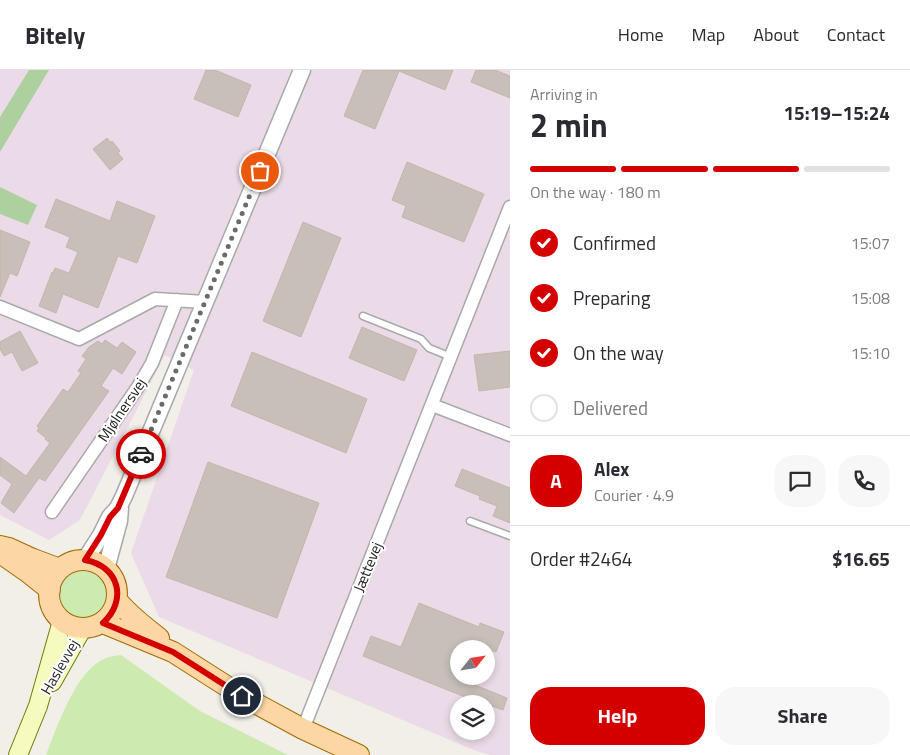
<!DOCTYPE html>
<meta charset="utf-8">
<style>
body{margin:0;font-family:"Titillium Web",sans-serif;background:#f7f7f7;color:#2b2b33;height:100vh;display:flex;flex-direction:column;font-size:19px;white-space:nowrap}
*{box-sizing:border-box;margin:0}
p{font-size:16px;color:#7c7c81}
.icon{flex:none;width:28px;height:28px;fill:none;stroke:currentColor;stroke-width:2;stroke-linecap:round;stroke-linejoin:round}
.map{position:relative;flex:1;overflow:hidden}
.drawer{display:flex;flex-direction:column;background:#fff;width:400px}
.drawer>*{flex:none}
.needle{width:32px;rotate:60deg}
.fabs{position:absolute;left:450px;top:570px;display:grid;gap:10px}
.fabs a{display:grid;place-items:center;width:45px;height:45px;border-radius:50%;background:#fff;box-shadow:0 2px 8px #0003;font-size:25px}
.pin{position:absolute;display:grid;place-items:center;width:42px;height:42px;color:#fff;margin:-21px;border:2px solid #fff;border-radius:50%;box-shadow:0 1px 5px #0007}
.courier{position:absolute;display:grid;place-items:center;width:50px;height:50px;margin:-25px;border:4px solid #d40000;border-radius:50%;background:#fff;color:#222;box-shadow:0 1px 6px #0007}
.head em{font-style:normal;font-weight:700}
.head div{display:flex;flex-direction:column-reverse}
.head{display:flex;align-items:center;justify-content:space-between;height:85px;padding:0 20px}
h1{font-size:32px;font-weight:700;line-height:38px}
.bar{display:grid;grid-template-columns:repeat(4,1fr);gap:8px 5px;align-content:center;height:60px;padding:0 20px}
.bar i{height:6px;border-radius:4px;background:#e1e1e2}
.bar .active{background:#d40000}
.bar p{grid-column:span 4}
.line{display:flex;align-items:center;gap:12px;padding:0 20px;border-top:1px solid #e1e1e2}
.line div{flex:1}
.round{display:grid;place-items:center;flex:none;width:52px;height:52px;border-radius:20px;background:#f7f7f7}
ol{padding:0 20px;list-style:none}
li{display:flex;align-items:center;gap:15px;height:55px}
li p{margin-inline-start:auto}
li .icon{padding:5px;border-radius:50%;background:#d40000;color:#fff;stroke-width:4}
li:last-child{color:#7c7c81}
li i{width:28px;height:28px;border:2px solid #e1e1e2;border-radius:50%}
.cta{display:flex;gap:10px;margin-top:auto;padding:10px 20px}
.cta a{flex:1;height:58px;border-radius:20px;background:#d40000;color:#fff;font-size:20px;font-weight:700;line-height:58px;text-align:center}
.cta a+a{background:#f7f7f7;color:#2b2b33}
header{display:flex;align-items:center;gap:30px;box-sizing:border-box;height:70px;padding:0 25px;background:#fff;border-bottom:1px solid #e1e1e2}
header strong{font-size:24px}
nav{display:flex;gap:28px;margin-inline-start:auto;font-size:18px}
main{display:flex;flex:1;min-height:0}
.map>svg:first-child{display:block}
.industrial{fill:#ebdbe8;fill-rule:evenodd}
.grass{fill:#cdebb0}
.forest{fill:#add19e}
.building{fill:#c7bfb8;stroke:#c4b6ab}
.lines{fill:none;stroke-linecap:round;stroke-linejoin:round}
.service-casing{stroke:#a9a9a9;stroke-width:9}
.minor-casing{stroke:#a9a9a9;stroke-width:15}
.tertiary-casing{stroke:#a9a9a9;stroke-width:19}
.secondary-casing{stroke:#707d05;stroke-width:20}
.primary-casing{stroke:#a06b00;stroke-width:22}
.service{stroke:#fff;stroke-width:6}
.minor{stroke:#fff;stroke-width:12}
.tertiary{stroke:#fff;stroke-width:16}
.secondary{stroke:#f7fabf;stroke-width:18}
.primary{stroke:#fcd6a4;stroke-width:20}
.done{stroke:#6b6a68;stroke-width:5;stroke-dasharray:0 9}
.route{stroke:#d40000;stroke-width:6}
.labels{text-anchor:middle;stroke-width:4;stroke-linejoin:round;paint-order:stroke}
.street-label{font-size:15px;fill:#222;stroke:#fff}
</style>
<header>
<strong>Bitely</strong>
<nav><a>Home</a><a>Map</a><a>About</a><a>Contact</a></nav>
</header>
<main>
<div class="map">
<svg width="510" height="685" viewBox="0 0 510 685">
<rect width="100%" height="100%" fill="#f2efe9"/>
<path class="industrial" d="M0 0H510V685H491L476 681 159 547 131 483 194 300 165 285 80 450 49 470 0 445ZM459 579H486V606H459ZM459 634H486V661H459Z"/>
<path class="grass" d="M59 525a24 24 0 1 1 48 0a24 24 0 1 1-48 0Z
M121 585 200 641 288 685H46C57 657 76 599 106 588 110 586 116 586 121 585Z"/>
<path class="forest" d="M29 0H49L0 82V47Z
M0 117 37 135 28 155 0 144Z"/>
<path class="building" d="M206 0H215L251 15 238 47 194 29Z
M363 0H453L445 20 399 1 375 59 344 46Z
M476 0H495L510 6V28L471 12Z
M107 68 111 73 112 71 120 81 118 83 123 89 110 100 93 79Z
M407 92 484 124 464 172 402 147 406 136 392 130Z
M56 129 110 151 117 131 155 146 137 193 118 186 98 238 63 224 56 243 39 236 52 202 53 203 55 198 69 203 78 182 66 177 70 167 45 157Z
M303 152 341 168 301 267 263 251Z
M0 160 30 172 17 206 10 203 0 227Z
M362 257 417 280 404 311 349 288Z
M20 261 38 293 22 301 12 282 4 286 0 279V272Z
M105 270 117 278 122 272 136 282 122 304 113 298 101 316 109 321 45 411 39 408 14 443 1 433 12 414 0 405V387L26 406 50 373 45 369 46 368 37 361 39 358 37 356 63 319 68 322 81 303 78 301 86 289 82 286 89 277 98 271 102 274Z
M510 281V317L479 321 474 285Z
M252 282 367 329 346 383 231 336Z
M208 392 319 433 277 548 166 507Z
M462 399 510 418V453L493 446 497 436 479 429 480 426 455 416Z
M419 533 479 557 480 553 504 562 496 582 487 579H459V606H478L475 615 507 628 503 640 470 628V629L363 586 371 566 401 577Z"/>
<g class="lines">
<g class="service-casing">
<path id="service" d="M363 246 421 269 429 278 451 287
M470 451 510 466"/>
</g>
<g class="minor-casing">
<path id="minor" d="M0 237 79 269 155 229 205 232
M432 335 510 365
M52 442 138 317 152 293 177 230
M303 659 510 137"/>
</g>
<g class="tertiary-casing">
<path id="tertiary" d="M85 490 101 465 110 447 118 438 124 426 302 0
M106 499 119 451 120 438"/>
</g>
<g class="secondary-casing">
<path id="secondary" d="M52 612 82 559
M18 685 38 636 62 551"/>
</g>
<g class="primary-casing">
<path id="primary" d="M0 476 9 478 33 489 60 499
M6 487 26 501 50 520
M49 524a34 34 0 1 1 68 0a34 34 0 1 1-68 0Z
M117 530C129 545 144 556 159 568
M103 553 173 582 242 626 303 659 359 685"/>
</g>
<use href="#service" class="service"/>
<use href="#minor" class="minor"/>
<use href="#tertiary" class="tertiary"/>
<use href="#secondary" class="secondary"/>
<use href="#primary" class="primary"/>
</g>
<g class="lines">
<path class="done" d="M141 384 260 101"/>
<path class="route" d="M141 384 118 438 110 447 101 465 85 490C119 496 128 530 103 553L173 582 242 626"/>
</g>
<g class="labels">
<g class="street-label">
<text transform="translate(122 340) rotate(-56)" y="5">Mjølnersvej</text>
<text transform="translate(368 497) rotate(-68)" y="5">Jættevej</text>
<text transform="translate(60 597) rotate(-60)" y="5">Haslevvej</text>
</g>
</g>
</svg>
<div class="fabs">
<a><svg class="needle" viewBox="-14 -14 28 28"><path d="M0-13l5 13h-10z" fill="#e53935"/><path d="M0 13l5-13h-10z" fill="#7c7c81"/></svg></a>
<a><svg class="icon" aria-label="layers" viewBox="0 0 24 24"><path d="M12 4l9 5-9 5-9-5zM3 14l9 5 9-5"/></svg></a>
</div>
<div class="pin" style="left:260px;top:101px;background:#ea580c"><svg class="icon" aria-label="bag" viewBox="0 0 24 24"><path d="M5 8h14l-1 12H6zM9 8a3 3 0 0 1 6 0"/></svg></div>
<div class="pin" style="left:242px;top:626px;background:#1f2937"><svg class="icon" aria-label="home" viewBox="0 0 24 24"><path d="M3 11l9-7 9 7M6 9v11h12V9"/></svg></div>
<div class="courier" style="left:141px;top:384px"><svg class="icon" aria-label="car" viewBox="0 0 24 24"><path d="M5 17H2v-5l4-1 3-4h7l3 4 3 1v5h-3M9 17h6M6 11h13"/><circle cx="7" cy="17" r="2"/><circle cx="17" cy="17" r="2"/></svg></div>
</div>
<section class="drawer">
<div class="head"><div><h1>2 min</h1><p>Arriving in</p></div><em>15:19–15:24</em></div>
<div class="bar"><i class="active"></i><i class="active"></i><i class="active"></i><i></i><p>On the way · 180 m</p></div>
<ol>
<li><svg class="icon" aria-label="check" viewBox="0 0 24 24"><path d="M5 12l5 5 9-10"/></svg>Confirmed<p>15:07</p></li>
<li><svg class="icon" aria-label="check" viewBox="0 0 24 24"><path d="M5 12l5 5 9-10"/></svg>Preparing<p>15:08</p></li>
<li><svg class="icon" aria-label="check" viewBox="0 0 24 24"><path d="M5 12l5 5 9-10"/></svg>On the way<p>15:10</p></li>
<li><i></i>Delivered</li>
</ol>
<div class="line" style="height:90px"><b class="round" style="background:#d40000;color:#fff">A</b><div><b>Alex</b><p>Courier · 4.9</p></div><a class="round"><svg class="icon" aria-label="chat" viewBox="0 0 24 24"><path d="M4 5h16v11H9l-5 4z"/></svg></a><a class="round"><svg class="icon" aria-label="phone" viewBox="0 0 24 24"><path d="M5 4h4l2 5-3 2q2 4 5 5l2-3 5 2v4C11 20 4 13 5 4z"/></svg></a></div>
<div class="line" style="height:65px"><div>Order #2464</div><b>$16.65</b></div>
<div class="cta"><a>Help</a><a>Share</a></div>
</section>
</main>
